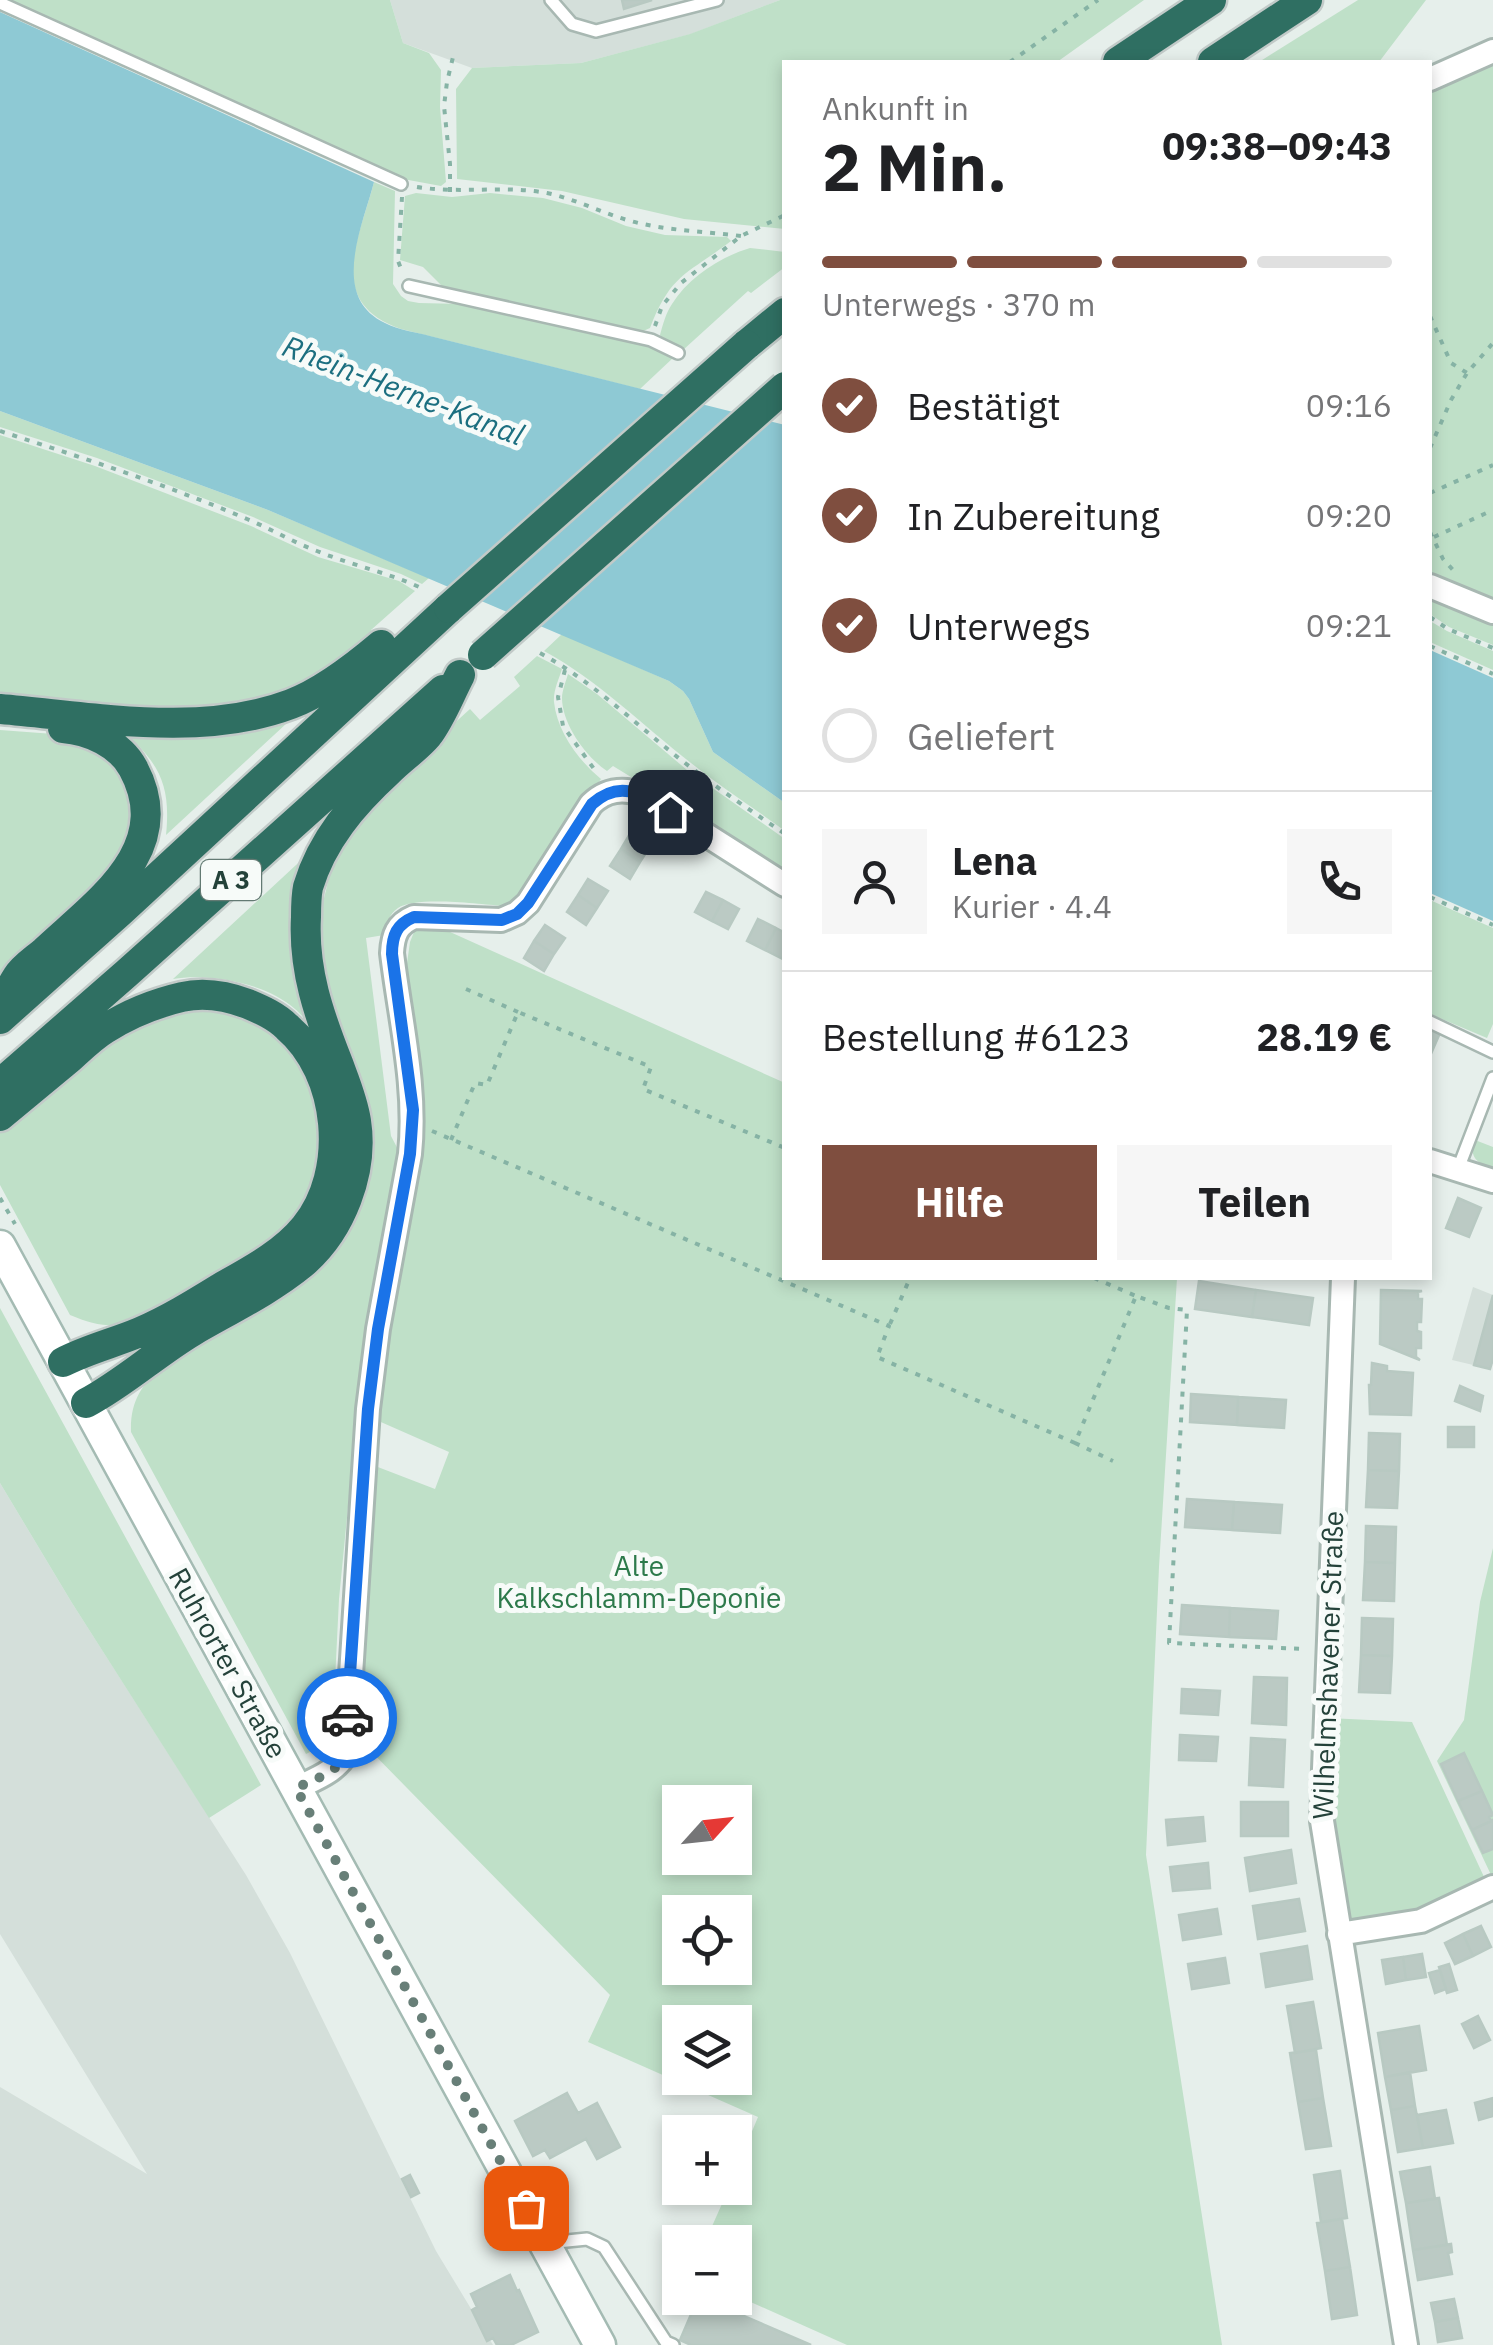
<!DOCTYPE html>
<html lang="de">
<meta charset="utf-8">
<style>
body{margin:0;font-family:"IBM Plex Sans",sans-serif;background:#f6f6f6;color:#202124;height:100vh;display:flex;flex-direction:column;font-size:38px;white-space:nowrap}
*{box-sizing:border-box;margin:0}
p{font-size:32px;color:#757577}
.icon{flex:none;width:55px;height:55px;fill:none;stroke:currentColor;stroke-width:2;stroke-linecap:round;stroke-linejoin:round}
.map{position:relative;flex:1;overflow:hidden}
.drawer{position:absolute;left:782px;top:60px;width:650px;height:1220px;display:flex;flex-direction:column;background:#fff;border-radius:0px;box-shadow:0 5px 15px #0003}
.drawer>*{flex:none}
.needle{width:65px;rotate:63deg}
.fabs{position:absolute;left:662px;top:1785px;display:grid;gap:20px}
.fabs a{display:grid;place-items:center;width:90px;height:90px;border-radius:0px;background:#fff;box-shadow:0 5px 15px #0003;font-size:50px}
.pin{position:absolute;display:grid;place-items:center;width:85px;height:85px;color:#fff;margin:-42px;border-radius:20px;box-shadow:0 5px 15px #0006}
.courier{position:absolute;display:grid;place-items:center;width:100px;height:100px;margin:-50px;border:8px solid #1a73e8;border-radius:50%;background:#fff;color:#222;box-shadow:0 2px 12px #0007}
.summary em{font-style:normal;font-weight:800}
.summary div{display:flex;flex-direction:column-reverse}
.summary{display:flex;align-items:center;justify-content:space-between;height:170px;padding:0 40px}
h1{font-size:65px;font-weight:800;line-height:75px}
.bar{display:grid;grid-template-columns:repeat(4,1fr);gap:15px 10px;align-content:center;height:120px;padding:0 40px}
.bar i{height:12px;border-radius:8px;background:#e0e0e0}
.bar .on{background:#7f4e3f}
.bar p{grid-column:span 4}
.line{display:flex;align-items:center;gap:25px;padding:0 40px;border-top:2px solid #e0e0e0}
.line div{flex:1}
.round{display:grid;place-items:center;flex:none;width:105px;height:105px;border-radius:0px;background:#f6f6f6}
ol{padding:0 40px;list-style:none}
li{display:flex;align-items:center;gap:30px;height:110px}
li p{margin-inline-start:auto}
li .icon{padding:10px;border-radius:50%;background:#7f4e3f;color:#fff;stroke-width:4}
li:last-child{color:#757577}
li i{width:55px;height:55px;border:5px solid #e0e0e0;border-radius:50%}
.button{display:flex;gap:20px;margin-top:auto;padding:20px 40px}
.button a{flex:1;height:115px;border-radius:0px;background:#7f4e3f;color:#fff;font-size:40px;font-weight:800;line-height:115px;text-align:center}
.button a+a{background:#f6f6f6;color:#202124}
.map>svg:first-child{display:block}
.built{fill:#d4dfda}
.green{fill:#bfe0c8;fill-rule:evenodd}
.water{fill:#8ec9d4}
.building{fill:#bbcac4;stroke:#b8c9c2;stroke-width:2.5}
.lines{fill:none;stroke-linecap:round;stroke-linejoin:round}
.lane-casing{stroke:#a8b8b2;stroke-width:16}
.street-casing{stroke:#a8b8b2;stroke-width:28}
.secondary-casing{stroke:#a4bbb3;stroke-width:35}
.highway-casing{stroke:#c2cac8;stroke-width:35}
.path{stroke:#86b3a5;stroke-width:4;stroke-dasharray:5 8;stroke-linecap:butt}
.lane{stroke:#fff;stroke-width:11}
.street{stroke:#fff;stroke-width:22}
.secondary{stroke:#fff;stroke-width:30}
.highway{stroke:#2f6f62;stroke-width:30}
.highway-bridge-casing{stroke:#c2cac8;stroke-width:35;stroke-linecap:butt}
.highway-bridge{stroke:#2f6f62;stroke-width:30}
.done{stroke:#687f78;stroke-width:10;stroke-dasharray:0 18}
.route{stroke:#1a73e8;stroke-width:12}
.labels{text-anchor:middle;stroke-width:10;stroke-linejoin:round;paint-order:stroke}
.shield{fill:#f7fbf9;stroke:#637a73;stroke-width:2.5}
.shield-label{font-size:25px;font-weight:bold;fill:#24423a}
.park-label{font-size:28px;fill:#2d7a4b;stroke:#f7fbf9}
.street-label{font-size:28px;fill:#24423a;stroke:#f7fbf9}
.water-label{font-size:30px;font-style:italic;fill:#1c6f80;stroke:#f7fbf9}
</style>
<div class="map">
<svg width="1493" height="2345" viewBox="0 0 1493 2345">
<rect width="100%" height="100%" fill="#e6efeb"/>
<path class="built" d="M390 0H780L691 34 581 63 472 68 403 43Z
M1473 1287 1493 1295V1359L1490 1369 1452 1360Z
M0 1483 72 1603 246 1875 290 1953 436 2251 493 2345H0V2087L147 2174 0 1934Z"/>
<path class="green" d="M7 0H390L403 43 429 53 441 70 440 107 446 182 441 186 403 179Z
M780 0H1144L1057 62H785V229L684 219 562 191 457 179 456 89 472 68 581 63 690 34Z
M1358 0H1426L1379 62H1259Z
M1493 59V606L1430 580V87Z
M374 182 395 191 393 284 401 296 408 301 419 303 461 304 638 343 674 357 640 389 401 329C324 302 359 240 374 182Z
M416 193 452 197 490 193 543 198 582 208 626 226 665 235 727 237 731 241C688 274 671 273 650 328L641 332 447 291 423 267 400 260 405 196Z
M750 248 785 252V267L751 293 748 291 683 350 662 339 660 335C663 324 666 313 672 304 689 277 720 257 750 248Z
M0 411 268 510 429 578 422 584 401 574 320 547 253 517 97 458 0 427Z
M0 435 95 466 251 526 318 557 399 581 415 591 371 630 376 637 291 694 184 714 0 700Z
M1430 593 1493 619V645L1449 627 1430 614Z
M1430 621 1447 631 1493 651V670L1430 642Z
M562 634 669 681 683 691 689 699 713 752 785 803V831C754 808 721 787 691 763 642 725 599 681 544 651Z
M537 656 562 669C559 679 553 691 554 702 557 731 578 760 601 779L515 901 502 906C480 904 415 896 398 908 389 914 386 925 384 935L366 938 391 1136 402 1157 357 1415 339 1599 332 1741 306 1754 131 1432C130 1401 142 1385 163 1364L312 1271 331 1009 322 966 318 923 334 857 349 828 405 768 470 709 480 720 520 686 514 677Z
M568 674 597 694 687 770 785 839V871L613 766 607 771C586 757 562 724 562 698 562 691 566 681 568 674Z
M287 723 166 835C171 786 160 764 124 732 180 735 232 737 287 723Z
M0 730 67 735 120 763 138 809 123 862 0 981Z
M310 852 311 1027C306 1021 301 1014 295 1009 266 983 210 973 173 979Z
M1430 900 1493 928V1024L1487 1038 1430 1014Z
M421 927H439L785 1083V1278H1177L1159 1567 1146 1855 1222 2345H847L735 2295V2242H705L729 2188H735V2172L758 2117 588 2042 610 1995 357 1737 370 1464 435 1489 449 1452 374 1419 421 1137 404 984 410 942 414 932ZM680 1802H735V1858H680ZM680 1912H735V1968H680ZM680 2022H735V2078H680Z
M194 1009 231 1011 268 1027 294 1052 310 1079 321 1113 318 1180 294 1221 264 1250 124 1325C104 1327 89 1323 70 1315L0 1185V1127L107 1041 153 1020Z
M1475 1140 1493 1147V1169C1477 1163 1468 1157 1475 1140Z
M0 1308 261 1785 209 1818 72 1603 0 1483Z
M1493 1548V1879L1437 1761 1464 1720 1480 1602Z
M1328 1718 1412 1722 1485 1879 1415 1914 1343 1926 1328 1847Z"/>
<path class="water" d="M0 12 374 182C363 225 329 297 385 323 399 330 415 332 430 336L785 425V803L713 752 689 699 683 691 669 681 268 510 0 411Z
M1430 650 1493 678V921L1430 893Z"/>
<path class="building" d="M622 0H652L624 9Z
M631 832 651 845 640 862 621 849Z
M621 849 640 862 630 879 610 866Z
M588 879 608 891 597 908 578 895Z
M706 892 723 900 712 921 695 912Z
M578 895 597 908 586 925 567 912Z
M723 900 739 909 728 929 712 921Z
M758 919 776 928 765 950 747 941Z
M545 925 565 938 554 954 534 941Z
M776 928 785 933V955L783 959 765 950Z
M534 941 554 954 544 971 524 958Z
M1430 1029 1440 1033 1430 1056Z
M1458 1198 1481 1208 1469 1237 1446 1228Z
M1199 1281 1256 1290 1252 1317 1195 1309Z
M1256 1290 1313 1298 1309 1325 1252 1317Z
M1381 1290 1422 1291 1418 1292V1299H1422L1421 1322H1417V1331L1421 1332V1348H1416V1357L1420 1360 1380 1344Z
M1493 1295V1359L1490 1369 1474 1365Z
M1372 1363 1387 1366V1371L1413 1373 1411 1415 1370 1414 1369 1385H1371Z
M1460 1386 1483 1396 1480 1411 1455 1401Z
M1191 1394 1238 1397 1237 1425 1190 1422Z
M1238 1397 1286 1400 1284 1428 1237 1425Z
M1448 1427H1474V1447H1448Z
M1369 1433 1400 1434 1399 1471 1368 1470Z
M1368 1470 1399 1471 1397 1508 1366 1507Z
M1187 1499 1234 1502 1232 1530 1185 1527Z
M1234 1502 1282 1505 1280 1533 1232 1530Z
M1366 1526 1396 1527 1395 1563 1365 1562Z
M1365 1562 1395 1563 1394 1601 1363 1600Z
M1182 1605 1230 1608 1229 1637 1180 1634Z
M1230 1608 1278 1611 1276 1639 1229 1637Z
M1362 1618 1393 1619 1392 1656 1361 1655Z
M1361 1655 1392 1656 1390 1693 1359 1692Z
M1254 1677 1287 1678 1286 1725 1252 1723Z
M1182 1689 1220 1691 1218 1715 1181 1713Z
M1180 1735 1218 1737 1216 1761 1179 1760Z
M1251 1738 1285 1740 1283 1787 1249 1785Z
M1464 1753 1482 1791 1458 1801 1441 1764Z
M1482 1791 1493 1815 1489 1817 1491 1821 1472 1830 1458 1801Z
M1241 1802H1288V1836H1241Z
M1203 1817 1205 1841 1168 1845 1166 1820Z
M1493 1820V1849L1483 1853 1472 1830Z
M1291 1850 1296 1883 1250 1891 1245 1858Z
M1208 1863 1210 1888 1173 1891 1170 1867Z
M1299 1899 1305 1931 1258 1939 1253 1906Z
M1217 1909 1221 1934 1183 1940 1179 1915Z
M1481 1926 1491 1947 1473 1956 1463 1934Z
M1463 1934 1473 1956 1455 1964 1445 1943Z
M1307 1946 1312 1979 1266 1987 1261 1954Z
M1422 1954 1426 1977 1406 1980 1403 1957Z
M1403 1957 1406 1980 1386 1984 1382 1960Z
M1225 1958 1229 1983 1192 1989 1188 1964Z
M1449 1964 1457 1990 1447 1993 1439 1967Z
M1440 1970 1446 1989 1435 1993 1429 1973Z
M1313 2002 1321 2048 1295 2053 1287 2006Z
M1478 2016 1490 2040 1474 2048 1462 2024Z
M1419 2026 1426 2070 1385 2077 1378 2033Z
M1316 2050 1323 2098 1298 2102 1290 2053Z
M1410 2072 1415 2106 1391 2110 1385 2077Z
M567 2093 578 2113 597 2103 620 2147 597 2159 586 2139 550 2158 545 2150 533 2156 515 2121Z
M1323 2098 1331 2146 1306 2149 1298 2102Z
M1493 2098V2116L1479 2120 1475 2103Z
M1415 2106 1423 2148 1398 2152 1391 2110Z
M1446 2110 1453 2143 1423 2148 1417 2115Z
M1430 2167 1435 2199 1406 2203 1400 2172Z
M1340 2171 1347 2218 1321 2222 1314 2175Z
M410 2175 419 2193 411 2197 402 2179Z
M1439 2198 1447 2245 1413 2250 1406 2203Z
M1342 2219 1350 2267 1325 2271 1317 2223Z
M1451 2244 1452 2252 1448 2253 1452 2274 1418 2280 1413 2250Z
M1350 2267 1357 2315 1332 2319 1325 2271Z
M510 2275 517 2291 519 2290 538 2332 511 2345H497L493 2338 487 2341 472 2310 477 2307 471 2294Z
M698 2298H702L811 2345H691L680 2340Z
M1454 2299 1458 2318 1435 2322 1431 2303Z
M1458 2318 1462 2338 1438 2342 1435 2322Z"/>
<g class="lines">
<g class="lane-casing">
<path id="lane" d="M551 0 572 24 596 31 717 0
M0 3 401 184
M409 286 651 340 678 353
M1430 1022 1493 1052
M1458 1169 1493 1078
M547 2243 587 2239 604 2247 666 2342 673 2345"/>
</g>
<g class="street-casing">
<path id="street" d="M1430 79 1493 51
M1430 586 1493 612
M1430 1161 1493 1181
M1343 1278 1322 1821 1406 2345
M297 1788C315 1779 336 1772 346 1753L368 1409 378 1329 410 1154C417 1087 400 1020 392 953 393 935 397 924 414 917L501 920 517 913 528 903 591 804C606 789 623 788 642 794L785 885
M1339 1934 1421 1921 1493 1887"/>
</g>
<g class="secondary-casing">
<path id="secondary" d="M0 1246 600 2345"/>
</g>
<g class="highway-casing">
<path id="highway" d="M1118 62 1211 0
M1213 62 1307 0
M746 345 785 313
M0 709C94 717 201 738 291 704 323 692 355 667 381 645
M3 1005C7 996 11 986 17 977 23 967 36 959 45 951 97 902 177 849 133 768 120 744 90 730 63 728
M0 1019 121 911 449 608
M0 1084 127 973 443 690
M0 1116C23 1097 47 1077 70 1058 81 1048 92 1037 105 1029 127 1015 156 1003 182 997 204 992 227 996 248 1004 262 1010 276 1016 287 1027 341 1073 350 1172 305 1227 283 1254 250 1271 220 1288 194 1304 168 1320 140 1332 114 1343 88 1349 63 1362
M86 1403C124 1383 156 1353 193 1331 229 1310 269 1291 302 1264 341 1231 364 1172 356 1121 353 1101 345 1082 338 1063 319 1015 303 970 306 917 306 907 306 897 308 887 322 840 353 804 389 771 401 759 417 748 428 735 441 718 450 694 460 675"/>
</g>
<path class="path" d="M1010 62 1098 0
M417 187C461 194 504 185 547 193 575 199 600 212 627 220 665 231 703 231 741 236
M450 192V164L444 106 447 82 453 57
M402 197 398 261 402 271
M1430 316 1451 363 1467 373
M655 326 662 306 681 283 741 236 785 215
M0 431C83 458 167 485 247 519 271 529 293 542 317 551 351 565 386 572 419 587
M1430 448 1451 400 1467 373 1493 343
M1430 493 1493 465
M1430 532 1443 559 1453 570
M1434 537 1493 510
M1430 617 1448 629 1493 648
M1430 646 1493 674
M540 653C597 684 639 728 689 766 720 790 753 812 785 834
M565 670 558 697 563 726 597 773
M1430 897 1493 925
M466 989 518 1012
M432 1131 889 1326 877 1357 1075 1443 1136 1296 1169 1308 1187 1310 1169 1643 1305 1649
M451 1140 475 1083 487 1085 518 1012 651 1067 643 1089 785 1148
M0 1198 15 1224
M1094 1278 1136 1296
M890 1324 910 1278
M1075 1443 1113 1461"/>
<use href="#lane" class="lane"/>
<use href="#street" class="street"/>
<use href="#secondary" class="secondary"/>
<use href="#highway" class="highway"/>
<g class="highway-bridge-casing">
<path id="highway-bridge" d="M449 608 746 345
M483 655 785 387"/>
</g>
<use href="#highway-bridge" class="highway-bridge"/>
</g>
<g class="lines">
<path class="done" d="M347 1718C346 1728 348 1743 346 1753 341 1771 311 1781 296 1788L526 2208"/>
<path class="route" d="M347 1718 368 1409 378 1329 410 1154 413 1110 392 954C392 935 397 924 414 917L502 920 517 914 528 903 592 804C621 778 643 795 670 812"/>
</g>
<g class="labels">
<rect class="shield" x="201" y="860" width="60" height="40" rx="8"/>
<g class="shield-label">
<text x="231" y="889">A 3</text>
</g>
<g class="park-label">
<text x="639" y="1576">Alte<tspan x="639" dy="32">Kalkschlamm-Deponie</tspan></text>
</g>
<g class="street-label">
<text transform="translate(228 1663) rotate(61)" y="10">Ruhrorter Straße</text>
<text transform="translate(1328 1665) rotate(-88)" y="10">Wilhelmshavener Straße</text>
</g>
<g class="water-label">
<text transform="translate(403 391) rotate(21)" y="10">Rhein-Herne-Kanal</text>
</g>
</g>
</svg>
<div class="fabs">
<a><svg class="needle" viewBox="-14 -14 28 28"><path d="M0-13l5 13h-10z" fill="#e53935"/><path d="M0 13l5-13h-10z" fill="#757577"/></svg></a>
<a><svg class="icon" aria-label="locate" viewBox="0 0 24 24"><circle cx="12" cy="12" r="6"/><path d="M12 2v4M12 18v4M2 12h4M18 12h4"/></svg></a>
<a><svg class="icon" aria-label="layers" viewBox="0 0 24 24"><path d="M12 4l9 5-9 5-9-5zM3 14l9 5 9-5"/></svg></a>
<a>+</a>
<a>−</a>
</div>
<div class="pin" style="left:526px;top:2208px;background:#ea580c"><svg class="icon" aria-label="bag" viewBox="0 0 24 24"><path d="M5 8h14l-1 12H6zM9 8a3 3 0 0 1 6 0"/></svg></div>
<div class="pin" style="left:670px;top:812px;background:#1f2937"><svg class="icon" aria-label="home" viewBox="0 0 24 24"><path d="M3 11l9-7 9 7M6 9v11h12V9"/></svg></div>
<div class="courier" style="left:347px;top:1718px"><svg class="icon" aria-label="car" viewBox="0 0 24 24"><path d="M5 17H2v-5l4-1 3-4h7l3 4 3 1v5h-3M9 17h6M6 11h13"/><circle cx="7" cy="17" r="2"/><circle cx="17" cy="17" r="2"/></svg></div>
<section class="drawer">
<div class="summary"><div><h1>2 Min.</h1><p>Ankunft in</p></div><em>09:38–09:43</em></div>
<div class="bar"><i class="on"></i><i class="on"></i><i class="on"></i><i></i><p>Unterwegs · 370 m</p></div>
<ol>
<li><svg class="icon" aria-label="check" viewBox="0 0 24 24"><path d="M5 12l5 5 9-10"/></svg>Bestätigt<p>09:16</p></li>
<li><svg class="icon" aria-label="check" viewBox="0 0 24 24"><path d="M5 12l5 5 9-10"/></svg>In Zubereitung<p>09:20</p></li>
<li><svg class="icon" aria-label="check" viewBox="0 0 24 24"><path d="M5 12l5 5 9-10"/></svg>Unterwegs<p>09:21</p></li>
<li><i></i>Geliefert</li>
</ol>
<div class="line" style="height:180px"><a class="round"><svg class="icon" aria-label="person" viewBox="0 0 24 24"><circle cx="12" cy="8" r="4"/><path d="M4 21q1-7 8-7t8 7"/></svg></a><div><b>Lena</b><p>Kurier · 4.4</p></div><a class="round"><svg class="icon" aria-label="phone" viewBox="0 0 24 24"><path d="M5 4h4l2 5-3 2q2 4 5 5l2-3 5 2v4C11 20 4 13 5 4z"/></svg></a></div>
<div class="line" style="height:130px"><div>Bestellung #6123</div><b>28.19 €</b></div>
<div class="button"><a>Hilfe</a><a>Teilen</a></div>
</section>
</div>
